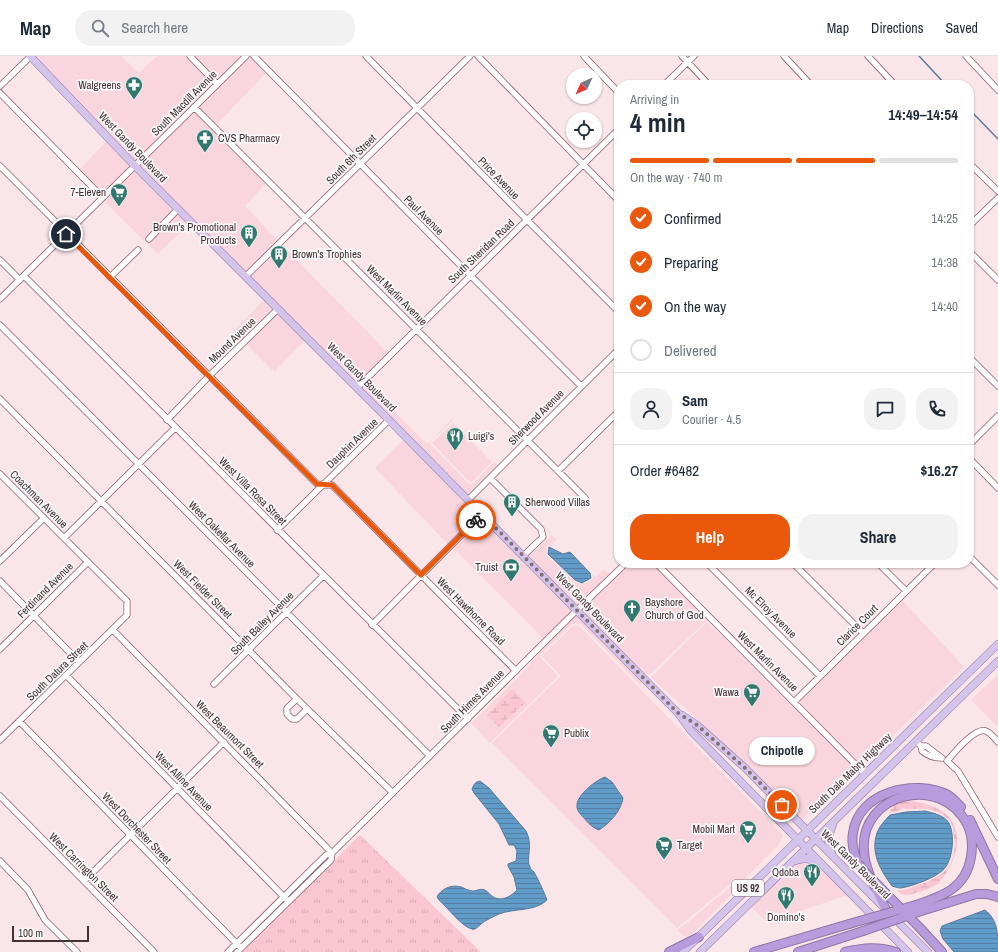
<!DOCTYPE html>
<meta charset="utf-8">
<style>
body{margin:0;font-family:"Archivo Narrow",sans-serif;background:#f2f2f3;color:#1f2937;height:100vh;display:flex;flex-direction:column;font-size:15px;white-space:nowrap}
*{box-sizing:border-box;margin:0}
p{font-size:13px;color:#747a83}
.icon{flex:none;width:22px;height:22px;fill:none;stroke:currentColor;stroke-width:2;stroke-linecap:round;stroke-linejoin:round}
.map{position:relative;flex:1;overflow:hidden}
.drawer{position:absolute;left:614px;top:24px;width:360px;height:488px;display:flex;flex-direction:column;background:#fff;border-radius:16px;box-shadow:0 1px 3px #0004}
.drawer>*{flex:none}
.needle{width:26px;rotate:225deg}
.fabs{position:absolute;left:566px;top:12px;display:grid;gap:8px}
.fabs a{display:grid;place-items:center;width:36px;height:36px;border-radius:50%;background:#fff;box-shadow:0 1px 3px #0004;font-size:20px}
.scale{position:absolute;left:12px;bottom:10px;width:77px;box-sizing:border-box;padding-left:4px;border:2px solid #453136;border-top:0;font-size:11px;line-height:14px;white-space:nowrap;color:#453136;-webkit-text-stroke:3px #f8f8f8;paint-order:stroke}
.pin{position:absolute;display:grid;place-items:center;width:34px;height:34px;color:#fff;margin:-17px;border:2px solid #fff;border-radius:50%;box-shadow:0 1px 4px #0007}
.courier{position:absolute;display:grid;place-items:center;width:40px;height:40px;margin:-20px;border:3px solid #ea580c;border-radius:50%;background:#fff;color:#222;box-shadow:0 1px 5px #0007}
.bubble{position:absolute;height:28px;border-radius:14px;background:#fff;box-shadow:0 1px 3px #0004;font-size:13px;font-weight:700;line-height:28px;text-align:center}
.summary em{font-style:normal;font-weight:700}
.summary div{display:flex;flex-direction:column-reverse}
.summary{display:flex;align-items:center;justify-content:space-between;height:68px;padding:0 16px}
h1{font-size:26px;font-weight:700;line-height:30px}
.bar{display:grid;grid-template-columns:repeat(4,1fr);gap:6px 4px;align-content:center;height:48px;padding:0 16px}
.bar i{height:5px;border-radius:3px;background:#e0e1e3}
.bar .active{background:#ea580c}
.bar p{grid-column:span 4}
.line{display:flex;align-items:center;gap:10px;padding:0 16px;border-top:1px solid #e0e1e3}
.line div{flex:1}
.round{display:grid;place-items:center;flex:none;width:42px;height:42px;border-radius:16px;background:#f2f2f3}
ol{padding:0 16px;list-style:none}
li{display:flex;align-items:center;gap:12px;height:44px}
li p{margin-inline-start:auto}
li .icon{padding:4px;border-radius:50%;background:#ea580c;color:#fff;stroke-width:4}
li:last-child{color:#747a83}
li i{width:22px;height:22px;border:2px solid #e0e1e3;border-radius:50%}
.cta{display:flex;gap:8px;margin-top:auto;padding:8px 16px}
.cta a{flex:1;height:46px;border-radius:16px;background:#ea580c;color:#fff;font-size:16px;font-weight:700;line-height:46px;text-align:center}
.cta a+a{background:#f2f2f3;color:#1f2937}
header{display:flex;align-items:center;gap:24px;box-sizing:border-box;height:56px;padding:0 20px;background:#fff;border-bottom:1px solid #e0e1e3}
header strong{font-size:19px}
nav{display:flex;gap:22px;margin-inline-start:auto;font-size:14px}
.search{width:280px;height:36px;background:#f2f2f3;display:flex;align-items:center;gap:10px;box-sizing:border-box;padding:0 14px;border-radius:16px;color:#747a83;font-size:15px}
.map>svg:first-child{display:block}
.built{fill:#f9d5dd}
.wetland{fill:url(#wetland-marsh)}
.park{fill:url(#park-tufts)}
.water{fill:url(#water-rules);stroke:#597b9c}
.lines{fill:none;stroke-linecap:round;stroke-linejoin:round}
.stream{stroke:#597b9c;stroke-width:1.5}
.minor-casing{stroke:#8a5e69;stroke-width:7}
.major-casing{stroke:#8f76a3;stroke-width:8}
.highway-casing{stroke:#8f76a3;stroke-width:10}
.minor{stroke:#fff;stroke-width:5.5}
.major{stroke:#d4c3eb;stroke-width:7}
.highway{stroke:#b79bdd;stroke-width:8}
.highway-bridge-casing{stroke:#8f76a3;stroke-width:10;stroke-linecap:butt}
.highway-bridge{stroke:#b79bdd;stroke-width:8}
.done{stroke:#847075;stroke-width:4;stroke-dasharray:0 7.2}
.route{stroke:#ea580c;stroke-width:5}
.labels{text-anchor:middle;stroke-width:3.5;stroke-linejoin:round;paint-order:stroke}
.shield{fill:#f8f8f8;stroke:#7b6d70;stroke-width:1}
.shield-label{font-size:10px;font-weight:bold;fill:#453136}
.poi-label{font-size:11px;fill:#453136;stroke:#f8f8f8;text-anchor:end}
.street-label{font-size:11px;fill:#453136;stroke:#f8f8f8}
</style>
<header>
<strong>Map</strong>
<div class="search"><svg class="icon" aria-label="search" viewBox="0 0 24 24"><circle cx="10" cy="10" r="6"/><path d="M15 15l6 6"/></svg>Search here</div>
<nav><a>Map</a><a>Directions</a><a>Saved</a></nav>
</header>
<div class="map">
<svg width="998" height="896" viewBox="0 0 998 896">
<defs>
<pattern id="wetland-marsh" width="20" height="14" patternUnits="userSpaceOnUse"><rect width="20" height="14" fill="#fac6d2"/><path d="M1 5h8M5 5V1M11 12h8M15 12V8" fill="none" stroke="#d8abb5"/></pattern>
<pattern id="park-tufts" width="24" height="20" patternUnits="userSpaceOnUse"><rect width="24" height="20" fill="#fac6d2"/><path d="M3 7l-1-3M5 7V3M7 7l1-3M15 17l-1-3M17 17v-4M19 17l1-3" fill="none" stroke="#d8abb5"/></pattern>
<pattern id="water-rules" width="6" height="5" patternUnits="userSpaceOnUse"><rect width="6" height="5" fill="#619bc8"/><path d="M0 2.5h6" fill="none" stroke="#527fa3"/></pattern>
</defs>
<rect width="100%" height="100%" fill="#fae5e9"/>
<path class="built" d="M34 0H121L139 17 157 0H186L213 28 135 106Z
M194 0H242L218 24Z
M250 0 266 17 217 68 233 85 198 50Z
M194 55 266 127 245 150 278 185 246 216 139 110Z
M107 85 131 110 103 137 79 114Z
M135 114 174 153 145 183 149 187 178 157 189 168 158 198 103 144Z
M282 189 388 297 357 327 250 220Z
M265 243 274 253 242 285 233 276Z
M278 257 305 284 274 316 246 288Z
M392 301 393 302 368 326V329L426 387H429L452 363 453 364 431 385 430 388 469 428H473L494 406 498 410 468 440 361 331Z
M453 367 492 406 471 427 432 387Z
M404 383 478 458 448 488 375 412Z
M482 462 573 554 542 586 523 602 543 582 452 491Z
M552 479 557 484 554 485 553 490 550 488 547 490 546 499 574 526 583 529 593 523V519L596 521 604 513 610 519 577 550 527 500 530 497 531 498Z
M630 507H652L709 564 706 565 649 619 648 618 646 620 581 554Z
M901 543 964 611 862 710 799 645Z
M577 558 642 625 640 628 654 643 581 568H572L539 600 558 620 490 687 471 667 522 618 546 589Z
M707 566 854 711 802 764 745 707 651 621Z
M573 570H579L783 779 778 790 739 828 734 825 677 872 492 687 561 620 542 600Z
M998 619V671L971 644Z
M806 805 823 813 848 839 767 866 750 850 794 807Z
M734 828 739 831 687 883 678 874Z"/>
<path class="wetland" d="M512 633 525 647 499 671 487 659Z
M906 744C919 746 939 750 948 760 966 781 954 809 939 827 935 831 911 840 905 839 902 839 899 837 898 834 905 835 914 831 921 828 946 819 957 808 954 781 953 775 953 768 949 764 942 757 934 753 924 753 917 752 910 755 903 752L898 755 889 757C893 749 897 747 906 744Z"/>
<path class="park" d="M360 779 481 896H241Z"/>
<path class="water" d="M549 491 563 498 570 496 590 517 591 522 582 527 575 524 548 498Z
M605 721 612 726 623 742C621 755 610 767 599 774 593 772 588 767 584 762 581 759 576 754 577 749 577 739 596 724 605 721Z
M480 725 489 732 526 775C534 790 525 803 530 811 530 813 532 814 534 816 538 823 544 836 547 844 535 856 514 852 499 858 493 861 485 864 480 869 477 871 476 874 472 873 462 871 447 851 439 844L437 841C441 833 451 828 461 831 464 832 469 835 473 835 477 835 480 832 485 834 488 836 491 840 495 842 504 845 511 840 517 834L514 821 508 810V808L516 805 517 795 514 789H509L499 768 474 737 472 733C474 728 475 726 480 725Z
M925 755C933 757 944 759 949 767 955 779 953 802 945 812 938 821 913 830 901 832 898 832 895 831 892 830 881 815 870 797 877 777 879 771 885 764 890 759L906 756Z
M985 854C998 864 998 878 998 896H954L943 883 940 875 942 870Z"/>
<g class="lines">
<path class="stream" d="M919 0 946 29
M969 53 998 83"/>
<g class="minor-casing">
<path id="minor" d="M190 0 217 28
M254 0 470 219 581 330
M366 0 527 164 619 256
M478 0 619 145
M584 0 619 37
M682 0 709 29
M784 0 811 29
M868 0 895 29
M966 0 998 34
M664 29 694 0
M0 30 30 1
M0 37 102 141
M194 51 585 442
M969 107 998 135
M0 110 317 428 332 429 516 615
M969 170 998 142
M149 183 178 153
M969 195 998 224
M0 204 20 224
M24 220 468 663
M246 220 470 0
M110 221 138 194
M0 243 246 0
M0 269 430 700
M969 301 998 330
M357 332 619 73
M0 343 297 643 393 737
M167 364 209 320 278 253
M969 389 998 360
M969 402 998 432
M558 415 619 355
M0 418 127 545V559L0 684
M490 422 541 473 543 481 523 500
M468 444 619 293
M277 474 389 364
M64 482 175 372
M969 500 998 529
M0 505 44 462
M656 507 865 718
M707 507 820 620
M793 507 863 577
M878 507 906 535
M0 525 79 606
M372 569 482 458
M113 574 332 797
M0 593 88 506
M66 619 288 845
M214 628 323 520
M297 643 287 652V658L292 663H297L307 653
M794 646 935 507
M19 665 241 892
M916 685 921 690 922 695C928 700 933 702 941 702
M998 686C995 683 991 677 986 675 975 671 954 697 947 705L958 715 998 781
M921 690H926L942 702
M0 740 154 896
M0 805 28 834 45 864 77 896
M84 825 224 686
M228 896 326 799 332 797 577 554 626 507
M237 896 331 804 332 797"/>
</g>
<g class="major-casing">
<path id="major" d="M30 0 135 110 389 364 662 641 678 657 691 675 908 896
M682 659 697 669 744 711 928 896
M832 798 828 783 833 768
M794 805 806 802 820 808
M683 896 998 588
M700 896 998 605"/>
</g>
<g class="highway-casing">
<path id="highway" d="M970 764 998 823
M858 807C854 798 851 788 853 777 858 736 915 722 948 739 953 742 957 747 961 751
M886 854C878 835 865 816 864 795 859 737 941 717 967 768 972 778 973 789 971 801 966 832 943 840 916 849
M918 856 976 838H987L998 841
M920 872 942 896
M669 896 699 881
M754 896 849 868
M798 896 863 875
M845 896C863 892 878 890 896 896"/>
</g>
<use href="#minor" class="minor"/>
<use href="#major" class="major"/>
<use href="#highway" class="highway"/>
<g class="highway-bridge-casing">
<path id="highway-bridge" d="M858 807 864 815 920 872
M849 868 916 849
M863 875 918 856"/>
</g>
<use href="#highway-bridge" class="highway-bridge"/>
</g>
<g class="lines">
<path class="done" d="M476 464 482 458 678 657 697 669 744 711 782 749"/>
<path class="route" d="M66 178 317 428 332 429 421 519 476 464"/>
</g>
<defs>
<g id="pharmacy-pin" transform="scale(0.9)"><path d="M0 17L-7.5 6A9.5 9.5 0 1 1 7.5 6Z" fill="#32786e" stroke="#f8f8f8"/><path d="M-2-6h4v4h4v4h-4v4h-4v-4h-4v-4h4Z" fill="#fff"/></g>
<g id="supermarket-pin" transform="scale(0.9)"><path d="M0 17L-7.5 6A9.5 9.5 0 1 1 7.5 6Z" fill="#32786e" stroke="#f8f8f8"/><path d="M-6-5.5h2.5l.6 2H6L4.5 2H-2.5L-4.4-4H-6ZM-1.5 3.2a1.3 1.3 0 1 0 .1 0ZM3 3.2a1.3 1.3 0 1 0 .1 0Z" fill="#fff"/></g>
<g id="building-pin" transform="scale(0.9)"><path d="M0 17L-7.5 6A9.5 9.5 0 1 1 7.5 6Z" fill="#32786e" stroke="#f8f8f8"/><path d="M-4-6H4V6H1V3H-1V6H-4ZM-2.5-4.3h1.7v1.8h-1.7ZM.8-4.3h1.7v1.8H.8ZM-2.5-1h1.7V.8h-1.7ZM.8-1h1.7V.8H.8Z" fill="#fff"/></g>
<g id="restaurant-pin" transform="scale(0.9)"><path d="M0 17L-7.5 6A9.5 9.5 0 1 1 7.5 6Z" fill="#32786e" stroke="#f8f8f8"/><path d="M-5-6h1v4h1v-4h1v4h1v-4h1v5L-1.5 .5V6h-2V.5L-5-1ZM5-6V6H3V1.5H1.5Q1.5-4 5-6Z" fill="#fff"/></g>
<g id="bank-pin" transform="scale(0.9)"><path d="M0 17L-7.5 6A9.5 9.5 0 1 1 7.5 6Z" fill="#32786e" stroke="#f8f8f8"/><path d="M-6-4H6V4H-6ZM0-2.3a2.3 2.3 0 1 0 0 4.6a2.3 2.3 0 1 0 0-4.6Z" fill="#fff"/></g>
<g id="church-pin" transform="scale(0.9)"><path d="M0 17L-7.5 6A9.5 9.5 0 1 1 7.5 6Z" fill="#32786e" stroke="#f8f8f8"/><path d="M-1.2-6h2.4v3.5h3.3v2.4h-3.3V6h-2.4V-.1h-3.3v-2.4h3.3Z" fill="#fff"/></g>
</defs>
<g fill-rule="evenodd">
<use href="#pharmacy-pin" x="134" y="29"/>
<use href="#pharmacy-pin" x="205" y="82"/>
<use href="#supermarket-pin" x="119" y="136"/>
<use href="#building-pin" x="249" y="177"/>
<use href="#building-pin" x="279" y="198"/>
<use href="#restaurant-pin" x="455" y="380"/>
<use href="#building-pin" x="512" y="446"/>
<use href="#bank-pin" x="511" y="511"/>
<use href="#church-pin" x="632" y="552"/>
<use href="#supermarket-pin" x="752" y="636"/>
<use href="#supermarket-pin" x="551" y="677"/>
<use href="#supermarket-pin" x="748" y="773"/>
<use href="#supermarket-pin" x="664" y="789"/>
<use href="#restaurant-pin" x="812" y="816"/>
<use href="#restaurant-pin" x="786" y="839"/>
</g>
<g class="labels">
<rect class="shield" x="732" y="824" width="32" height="16" rx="3"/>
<g class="shield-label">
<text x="748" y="836">US 92</text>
</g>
<g class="poi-label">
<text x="121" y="33">Walgreens</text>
<text x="218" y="86" text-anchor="start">CVS Pharmacy</text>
<text x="106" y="140">7-Eleven</text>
<text x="236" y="175">Brown's Promotional<tspan x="236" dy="13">Products</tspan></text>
<text x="292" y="202" text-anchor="start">Brown's Trophies</text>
<text x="468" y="384" text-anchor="start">Luigi's</text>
<text x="525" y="450" text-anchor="start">Sherwood Villas</text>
<text x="498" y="515">Truist</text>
<text x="645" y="550" text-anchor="start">Bayshore<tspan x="645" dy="13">Church of God</tspan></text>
<text x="739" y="640">Wawa</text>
<text x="564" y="681" text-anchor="start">Publix</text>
<text x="735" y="777">Mobil Mart</text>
<text x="677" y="793" text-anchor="start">Target</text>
<text x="799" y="820">Qdoba</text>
<text x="786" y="865" text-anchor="middle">Domino's</text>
</g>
<g class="street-label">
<text transform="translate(184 47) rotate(-45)" y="4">South Macdill Avenue</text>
<text transform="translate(133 91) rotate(46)" y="4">West Gandy Boulevard</text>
<text transform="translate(351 103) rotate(-45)" y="4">South 6th Street</text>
<text transform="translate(499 122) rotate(46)" y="4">Price Avenue</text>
<text transform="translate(424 159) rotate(45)" y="4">Paul Avenue</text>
<text transform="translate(481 195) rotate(-44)" y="4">South Sheridan Road</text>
<text transform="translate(397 239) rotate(45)" y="4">West Marlin Avenue</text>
<text transform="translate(232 284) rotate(-44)" y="4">Mound Avenue</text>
<text transform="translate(362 321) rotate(45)" y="4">West Gandy Boulevard</text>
<text transform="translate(536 361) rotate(-45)" y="4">Sherwood Avenue</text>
<text transform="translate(352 387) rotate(-44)" y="4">Dauphin Avenue</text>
<text transform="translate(253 435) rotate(45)" y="4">West Villa Rosa Street</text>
<text transform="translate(39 443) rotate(45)" y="4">Coachman Avenue</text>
<text transform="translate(222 478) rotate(45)" y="4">West Oakellar Avenue</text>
<text transform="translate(203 533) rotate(45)" y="4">West Fielder Street</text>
<text transform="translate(45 534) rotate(-45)" y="4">Ferdinand Avenue</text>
<text transform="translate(590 551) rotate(46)" y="4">West Gandy Boulevard</text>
<text transform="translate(471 555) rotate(45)" y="4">West Hawthorne Road</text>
<text transform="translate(771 556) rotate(45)" y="4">Mc Elroy Avenue</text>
<text transform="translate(262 567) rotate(-45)" y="4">South Bailey Avenue</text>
<text transform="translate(857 569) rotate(-45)" y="4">Clarice Court</text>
<text transform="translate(768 605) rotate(45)" y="4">West Marlin Avenue</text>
<text transform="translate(57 615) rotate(-44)" y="4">South Datura Street</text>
<text transform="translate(472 645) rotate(-45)" y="4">South Himes Avenue</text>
<text transform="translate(230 678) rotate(45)" y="4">West Beaumont Street</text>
<text transform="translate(850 717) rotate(-44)" y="4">South Dale Mabry Highway</text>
<text transform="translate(184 725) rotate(46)" y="4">West Alline Avenue</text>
<text transform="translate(137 772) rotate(46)" y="4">West Dorchester Street</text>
<text transform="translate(856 808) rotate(45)" y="4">West Gandy Boulevard</text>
<text transform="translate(84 811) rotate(45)" y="4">West Carrington Street</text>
</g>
</g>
</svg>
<div class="fabs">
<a><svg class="needle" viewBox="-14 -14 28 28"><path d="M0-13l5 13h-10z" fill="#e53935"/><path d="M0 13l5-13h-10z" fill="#747a83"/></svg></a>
<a><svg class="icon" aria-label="locate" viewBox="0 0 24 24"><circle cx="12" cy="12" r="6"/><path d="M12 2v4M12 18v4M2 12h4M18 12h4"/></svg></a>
</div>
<div class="scale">100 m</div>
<div class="pin" style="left:782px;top:749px;background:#ea580c"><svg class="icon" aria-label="bag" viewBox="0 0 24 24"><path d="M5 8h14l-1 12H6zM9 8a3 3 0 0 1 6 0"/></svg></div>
<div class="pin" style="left:66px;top:178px;background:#1f2937"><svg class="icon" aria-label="home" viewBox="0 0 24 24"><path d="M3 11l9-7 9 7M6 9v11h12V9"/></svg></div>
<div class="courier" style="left:476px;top:464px"><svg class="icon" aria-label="bike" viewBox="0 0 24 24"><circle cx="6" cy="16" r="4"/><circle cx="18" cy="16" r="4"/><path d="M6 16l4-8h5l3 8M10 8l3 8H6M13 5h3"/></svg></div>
<div class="bubble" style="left:749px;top:681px;width:66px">Chipotle</div>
<section class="drawer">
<div class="summary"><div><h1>4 min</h1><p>Arriving in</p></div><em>14:49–14:54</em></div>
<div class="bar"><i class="active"></i><i class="active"></i><i class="active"></i><i></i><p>On the way · 740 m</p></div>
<ol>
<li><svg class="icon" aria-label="check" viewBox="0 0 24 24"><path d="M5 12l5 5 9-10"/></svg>Confirmed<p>14:25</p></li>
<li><svg class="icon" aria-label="check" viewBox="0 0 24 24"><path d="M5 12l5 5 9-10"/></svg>Preparing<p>14:38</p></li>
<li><svg class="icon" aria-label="check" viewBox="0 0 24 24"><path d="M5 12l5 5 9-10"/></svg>On the way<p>14:40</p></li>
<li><i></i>Delivered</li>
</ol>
<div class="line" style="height:72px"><a class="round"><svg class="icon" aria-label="person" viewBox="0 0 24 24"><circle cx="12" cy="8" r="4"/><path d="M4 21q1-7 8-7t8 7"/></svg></a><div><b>Sam</b><p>Courier · 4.5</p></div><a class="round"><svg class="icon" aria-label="chat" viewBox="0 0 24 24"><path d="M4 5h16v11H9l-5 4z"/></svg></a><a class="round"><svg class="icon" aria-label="phone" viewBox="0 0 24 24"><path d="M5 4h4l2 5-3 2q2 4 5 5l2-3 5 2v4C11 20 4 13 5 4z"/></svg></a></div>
<div class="line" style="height:52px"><div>Order #6482</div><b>$16.27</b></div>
<div class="cta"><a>Help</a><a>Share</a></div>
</section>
</div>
